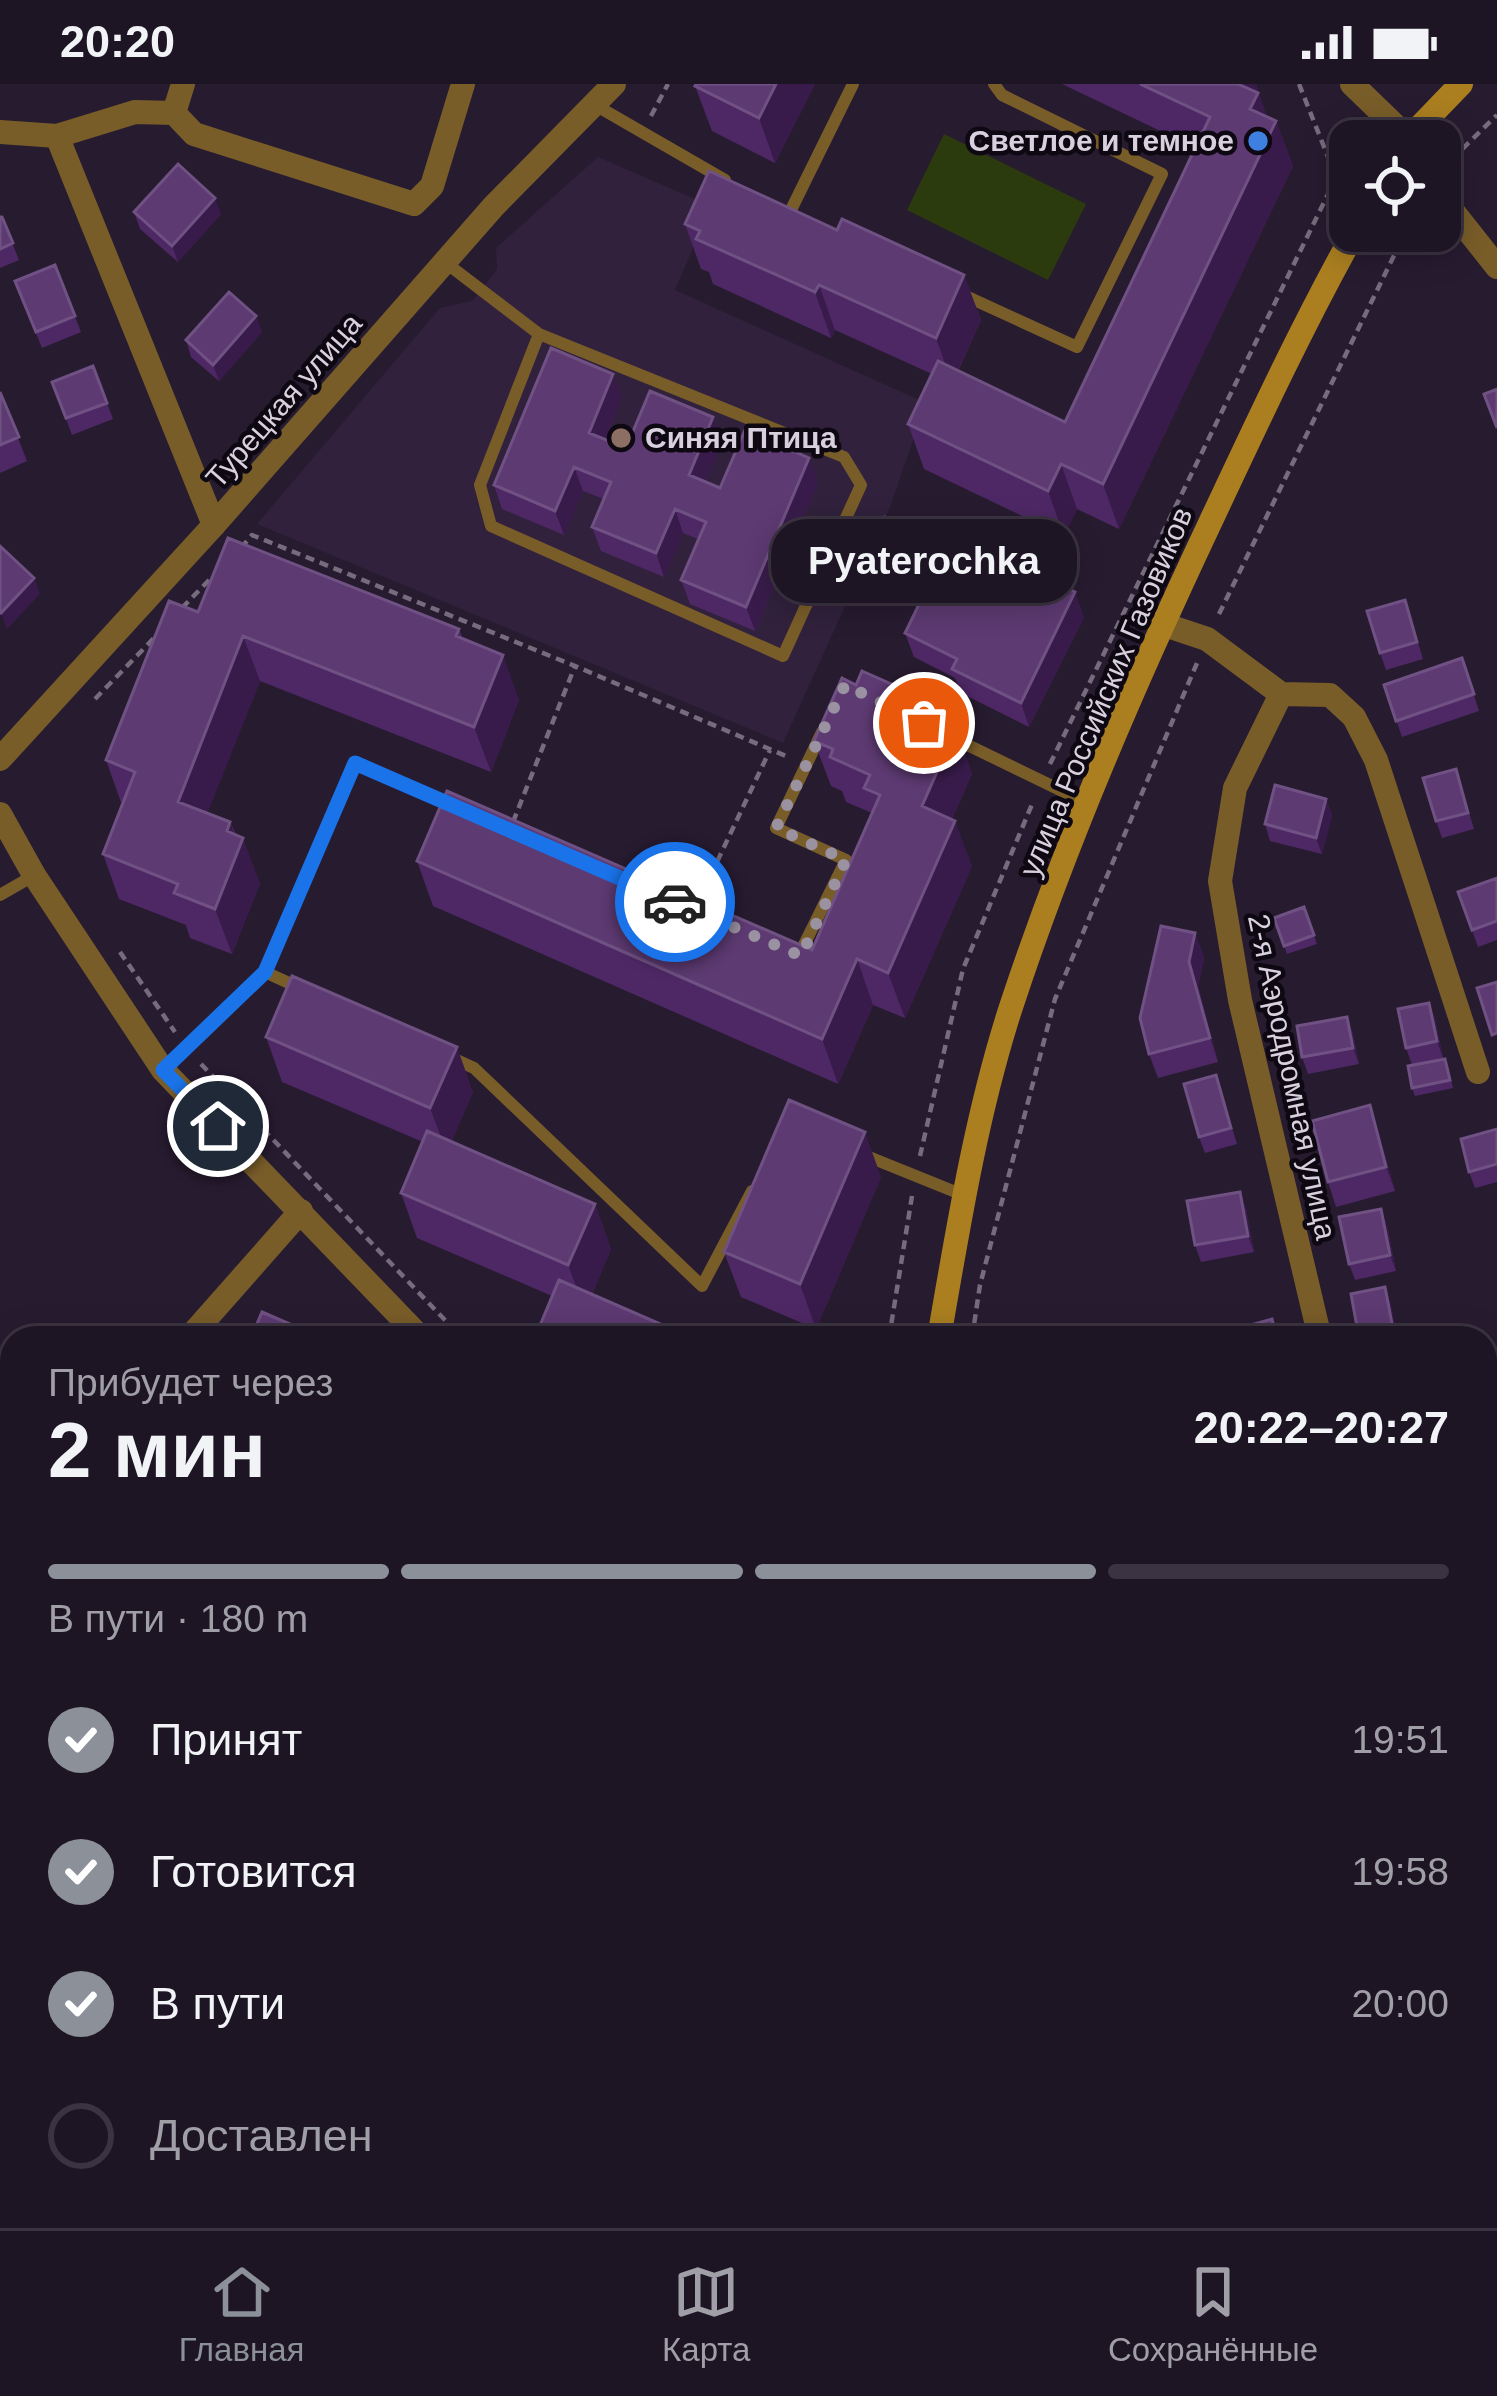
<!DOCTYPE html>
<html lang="ru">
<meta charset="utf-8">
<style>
body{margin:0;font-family:Arial,sans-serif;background:#251d2c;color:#f1f3f6;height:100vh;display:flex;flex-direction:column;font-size:45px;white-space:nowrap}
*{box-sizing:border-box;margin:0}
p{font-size:39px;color:#a09ea6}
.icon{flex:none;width:66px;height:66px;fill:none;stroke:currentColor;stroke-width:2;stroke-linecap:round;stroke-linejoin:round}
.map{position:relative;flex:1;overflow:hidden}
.details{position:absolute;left:0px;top:1242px;width:1497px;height:903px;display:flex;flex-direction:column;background:#1d1424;border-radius:36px 36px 0 0;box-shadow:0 6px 30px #0003,0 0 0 3px #3b3341}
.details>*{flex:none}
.tools{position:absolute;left:1329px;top:36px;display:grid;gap:24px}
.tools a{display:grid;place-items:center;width:132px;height:132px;border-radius:24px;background:#1d1424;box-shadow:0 6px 30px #0003,0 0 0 3px #3b3341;font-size:60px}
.pin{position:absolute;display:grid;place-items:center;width:102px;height:102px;color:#fff;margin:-51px;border:6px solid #fff;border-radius:50%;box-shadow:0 3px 12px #0007}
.courier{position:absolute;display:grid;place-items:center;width:120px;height:120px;margin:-60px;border:9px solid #1a73e8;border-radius:50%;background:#fff;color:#222;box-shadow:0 3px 15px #0007}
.bubble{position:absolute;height:84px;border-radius:36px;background:#1d1424;box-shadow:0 6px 30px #0003,0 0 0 3px #3b3341;font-size:39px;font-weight:800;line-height:84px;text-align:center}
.overview em{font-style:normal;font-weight:800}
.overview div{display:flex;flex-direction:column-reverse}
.overview{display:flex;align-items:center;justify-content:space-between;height:204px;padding:0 48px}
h1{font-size:78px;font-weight:800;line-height:90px}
.bar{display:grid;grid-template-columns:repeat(4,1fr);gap:18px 12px;align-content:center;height:144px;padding:0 48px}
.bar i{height:15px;border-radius:9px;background:#3b3341}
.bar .current{background:#8c9099}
.bar p{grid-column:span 4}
ol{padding:0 48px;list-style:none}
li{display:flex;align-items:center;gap:36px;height:132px}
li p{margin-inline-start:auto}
li .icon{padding:12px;border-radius:50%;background:#8c9099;color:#fff;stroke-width:4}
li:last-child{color:#a09ea6}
li i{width:66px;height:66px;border:6px solid #3b3341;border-radius:50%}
.status{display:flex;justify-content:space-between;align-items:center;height:84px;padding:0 60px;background:#1d1424;direction:ltr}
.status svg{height:33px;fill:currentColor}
.menu{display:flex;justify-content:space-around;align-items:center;height:168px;border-top:3px solid #3b3341;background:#1d1424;font-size:33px;color:#a09ea6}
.menu a{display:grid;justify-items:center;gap:6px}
.menu .current{color:#8c9099}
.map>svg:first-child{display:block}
.built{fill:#31213c}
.pitch{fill:#2c3b0e}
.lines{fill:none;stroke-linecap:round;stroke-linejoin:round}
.path{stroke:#776c7e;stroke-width:4.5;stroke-dasharray:9 6;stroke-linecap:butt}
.lane{stroke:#795d29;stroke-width:12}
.street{stroke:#795d29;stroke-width:24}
.secondary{stroke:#ab7f20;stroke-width:24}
.wall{fill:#4e2865}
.shaded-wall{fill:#381b4a}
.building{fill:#5d3a72;stroke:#705183;stroke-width:3}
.done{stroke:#9a91a1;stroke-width:12;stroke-dasharray:0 21.6}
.route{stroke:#1a73e8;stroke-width:15}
.shop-dot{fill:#3f7fe0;stroke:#0d0811;stroke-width:4.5}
.education-dot{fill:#8d6e63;stroke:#0d0811;stroke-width:4.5}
.labels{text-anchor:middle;stroke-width:9;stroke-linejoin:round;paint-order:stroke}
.poi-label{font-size:30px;font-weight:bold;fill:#d8d0de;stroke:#0d0811;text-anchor:end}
.street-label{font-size:30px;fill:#d8d0de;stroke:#0d0811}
</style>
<div class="status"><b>20:20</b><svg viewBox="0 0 49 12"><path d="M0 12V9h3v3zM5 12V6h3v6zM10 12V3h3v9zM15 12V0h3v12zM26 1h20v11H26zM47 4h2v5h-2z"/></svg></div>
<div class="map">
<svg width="1497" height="2144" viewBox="0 0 1497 2144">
<rect width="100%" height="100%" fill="#271b30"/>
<path class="built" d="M598 73 711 122 675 206 926 319 890 423 783 659 257 440 440 224 472 217 497 185 496 164Z"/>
<path class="pitch" d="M944 50 1086 120 1048 196 907 126Z"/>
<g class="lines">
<path class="path" d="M1299 0 1336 93 1350 102
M651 32 668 0
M1354 57 1362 42
M1441 86 1497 31
M241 464 252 451 575 582 786 672
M182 524 212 493
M1219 530 1406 147
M95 615 158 550
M1050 680 1350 65
M513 738 575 582
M698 818 770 666
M120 868 175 948
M201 980 462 1254
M920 1072 963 885 1033 718
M889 1254 912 1112
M972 1254 980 1201 1055 915 1197 579
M0 2050 12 2052
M48 2133 57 2144
M291 2133 299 2144
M386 2133 422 2139
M856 2144 858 2133"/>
<path class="lane" d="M595 21 725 96
M788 132 853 0
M446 179 539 250 480 401 491 442 783 572 861 401 844 373 539 250
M959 209 1077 263 1162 90 1002 11 994 0
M951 653 1085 718
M0 811 33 792
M799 871 846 776 776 744 822 648
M265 888 302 905
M452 974 474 984 702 1202 752 1107
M163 986 265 888 355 679 455 722
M864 1071 963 1111
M0 1344 12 1353
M365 2144 368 2133"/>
<path class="street" d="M1352 0 1411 57
M174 29 183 0
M0 48 57 52 135 28 174 29 194 50 414 120 432 102 463 0
M57 52 214 441
M1440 111 1497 183
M1162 540 1207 555 1281 610
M1281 610 1235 704 1220 797 1240 916 1320 1254
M1281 610 1330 611 1354 633 1376 676 1478 988
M0 675 214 441 493 123 614 0
M0 730 34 791 163 986 421 1254
M189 1254 301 1127
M1485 1510 1497 1508
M0 1680 12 1627
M0 2001 12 2003
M1485 2003 1497 2060
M581 2133 629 2144
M1416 2133 1434 2144
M1348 2144 1353 2133"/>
<path class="secondary" d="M1406 57 1461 0
M939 1254C958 1144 976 1032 1010 926 1065 759 1135 598 1210 439 1256 341 1302 242 1355 147
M802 2144 805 2133"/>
</g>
<path class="wall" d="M696 0H815L775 79 712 47 695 2Z
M1062 0H1256L1266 32 1276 37 1293 82 1119 445 1077 425 1064 452 924 385 908 340 932 290 835 246 831 254 713 200 709 188 701 185 685 140 837 146 964 191 981 236 958 287 1065 338 1196 64Z
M134 128 221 130 178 178 140 145Z
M0 133H2L19 176 0 184Z
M55 181 81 248 42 264 15 197Z
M262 248 219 297 191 273 186 256Z
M93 282 113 335 72 351 52 298Z
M0 308 27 377 0 389Z
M622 314 605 355 626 364 722 357 705 398 720 404 818 398 755 547 690 520 681 496 698 455 683 449 664 493 601 467 592 443 604 415 583 407 564 451 502 425 494 401Z
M940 459 943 468 926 503 871 477 868 468Z
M198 528 459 545 463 555 519 616 491 688 260 597 207 729 230 738 260 799 232 870 190 854 186 841 119 815 103 770 122 721 106 676Z
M1410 532 1423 575 1386 586 1380 569Z
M1084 533 1029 643 961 609 955 594 914 573 905 549Z
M1462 574 1479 627 1402 653 1384 601Z
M856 601 907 607 914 626 956 645 972 690 952 735 972 782 905 934 873 921 838 1000 433 822 417 777 812 866 872 729 846 718 842 707 831 702 814 657Z
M1456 685 1474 745 1442 754 1436 737Z
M1326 715 1332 731 1322 770 1270 757 1265 740Z
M1497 794V856L1478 863 1458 808Z
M1304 823 1317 860 1287 870 1274 834Z
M1195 849 1204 874 1198 902 1218 978 1158 994 1149 970Z
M1429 919 1435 935 1443 974 1412 981 1406 964Z
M1353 949 1359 980 1308 990 1302 973Z
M266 953 473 1008 451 1058 595 1120 611 1165 592 1210 689 1254H537L536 1251 552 1212 417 1154 401 1109 423 1058 282 998Z
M1448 983 1453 1004 1415 1012 1412 1004Z
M1216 991 1237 1060 1205 1069 1199 1053Z
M1497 1045V1098L1475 1104 1469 1088Z
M1378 1046 1395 1107 1336 1123 1328 1098Z
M881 1093 816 1245 741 1213 724 1168Z
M1246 1124 1254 1168 1201 1178 1195 1161Z
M1387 1141 1396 1187 1355 1196 1349 1180Z
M1497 1573V1633L1485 1635V1576Z
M1497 1718V1780L1491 1781 1485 1764Z
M63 2133H245L246 2136 244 2144H67Z
M971 2133H1015L1010 2144H989L972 2135Z"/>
<path class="shaded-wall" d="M776 0H815L775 79 759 34Z
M1233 0H1256L1272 47 1276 37 1293 82 1119 445 1103 400Z
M215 114 221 130 178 178 172 162Z
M964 191 981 236 952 299 936 254Z
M819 201 835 246 831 254 815 208Z
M256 232 262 248 219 297 213 281Z
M613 290 622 314 597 373 589 349Z
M713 333 722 357 698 415 689 391Z
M809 374 818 398 755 547 746 523Z
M1061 380 1077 425 1064 452 1048 407Z
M574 383 583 407 564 451 555 427Z
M675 425 683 449 664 493 656 469Z
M940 459 943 468 926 503 923 495Z
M34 494 40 510 7 545 1 529Z
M1075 508 1084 533 1029 643 1021 619Z
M243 552 260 597 194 763 178 718Z
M503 571 519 616 491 688 474 643Z
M907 607 923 652 900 620Z
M956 645 972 690 938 767 922 722Z
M1326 715 1332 731 1322 770 1316 754Z
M955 737 972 782 905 934 888 889Z
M230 738 239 764 243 754 260 799 232 870 215 825 227 747Z
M1195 849 1204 874 1198 902 1218 978 1210 954 1189 878Z
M857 875 873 921 838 1000 822 955Z
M1429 919 1435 935 1443 974 1437 957Z
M1347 933 1353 949 1359 980 1353 964Z
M457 963 473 1008 447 1069 430 1024Z
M1370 1021 1378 1046 1395 1107 1386 1083Z
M865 1048 881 1093 816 1245 800 1200Z
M1240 1108 1246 1124 1254 1168 1248 1152Z
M595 1120 611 1165 585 1226 568 1181Z
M1381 1125 1387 1141 1396 1187 1390 1171Z
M1385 1203 1391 1220 1398 1254H1395L1394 1250Z
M12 2123V2133H29L28 2144H7Z
M221 2133H245L244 2144H224Z
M1001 2133H1015L1010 2144H1003L1000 2136Z"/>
<path class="building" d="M696 0H776L759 34 695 2Z
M1140 0H1238L1258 9 1250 25 1276 37 1103 400 1061 380 1048 407 908 340 938 277 1065 338 1210 33Z
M178 80 215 114 172 162 134 128Z
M709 87 837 146 842 135 964 191 936 254 819 201 815 208 696 155 700 147 685 140Z
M0 133H2L13 159 0 165Z
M55 181 75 232 36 248 15 197Z
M229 208 256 232 213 281 186 256Z
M551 264 613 290 589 349 626 364 650 307 713 333 689 391 720 404 745 346 809 374 746 523 681 496 706 438 675 425 656 469 592 443 611 398 574 383 555 427 494 401Z
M93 282 107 319 66 334 52 298Z
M1497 305V344L1484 310Z
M0 308 19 353 0 361Z
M885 433 940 459 923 495 868 468Z
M228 454 459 545 456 552 503 571 474 643 243 552 178 718 230 738 227 747 243 754 215 825 174 809 178 800 103 770 135 688 106 676 169 517 198 528Z
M0 462 34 494 1 529 0 528Z
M947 463 994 486 1001 472 1075 508 1021 619 952 585 957 575 905 549Z
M1405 516 1417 558 1380 569 1367 527Z
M1462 574 1474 610 1396 637 1384 601Z
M862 587 907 607 900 620 956 645 922 722 955 737 888 889 857 875 822 955 417 777 447 707 812 866 880 711 864 704 870 691 830 673 833 665 814 657 842 594 856 601Z
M1456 685 1468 729 1436 737 1423 694Z
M1275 701 1326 715 1316 754 1265 740Z
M1497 794V837L1472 846 1458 808Z
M1304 823 1314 851 1284 862 1274 834Z
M1161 842 1195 849 1189 878 1210 954 1149 970 1140 934Z
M292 892 457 963 430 1024 266 953Z
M1497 898V949L1492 951 1477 904Z
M1429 919 1437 957 1406 964 1398 925Z
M1347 933 1353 964 1302 973 1297 942Z
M1445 975 1450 996 1412 1004 1408 982Z
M1216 991 1231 1044 1199 1053 1184 1000Z
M789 1016 865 1048 800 1200 724 1168Z
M1370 1021 1386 1083 1328 1098 1312 1037Z
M1497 1045V1080L1469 1088 1461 1055Z
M427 1047 595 1120 568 1181 401 1109Z
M1240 1108 1248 1152 1195 1161 1187 1117Z
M1381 1125 1390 1171 1349 1180 1339 1133Z
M559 1196 688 1252 687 1254H544L536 1251Z
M1385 1203 1394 1250 1374 1254H1359L1351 1210Z
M262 1228 322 1254H251Z
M1272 1235 1276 1250 1250 1254 1247 1242Z
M1497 1436V1466L1491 1468 1485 1438Z
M1497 1573V1615L1485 1618V1576Z
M1497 1718V1763L1485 1765V1720Z
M1497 1799V1839L1489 1801Z
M0 2068 12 2071 10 2107 12 2108V2123L7 2144H0Z
M455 2133H473L527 2144H419L421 2136 453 2143Z"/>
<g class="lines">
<path class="done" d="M675 818 801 872 846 776 776 744 845 601 924 639"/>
<path class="route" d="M218 1042 163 986 265 888 355 679 675 818"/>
</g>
<circle class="shop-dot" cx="1258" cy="57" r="12"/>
<circle class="education-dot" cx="621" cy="354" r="12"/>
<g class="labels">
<g class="poi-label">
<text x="1234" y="67">Светлое и темное</text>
<text x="645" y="364" text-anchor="start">Синяя Птица</text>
</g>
<g class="street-label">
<text transform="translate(284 317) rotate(-49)" y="10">Турецкая улица</text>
<text transform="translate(1106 608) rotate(-67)" y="10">улица Российских Газовиков</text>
<text transform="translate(1292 993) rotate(78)" y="10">2-я Аэродромная улица</text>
</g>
</g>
</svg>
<div class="tools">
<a><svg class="icon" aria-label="locate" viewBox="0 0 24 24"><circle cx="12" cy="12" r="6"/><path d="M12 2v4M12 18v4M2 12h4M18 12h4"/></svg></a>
</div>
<div class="pin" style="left:924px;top:639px;background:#ea580c"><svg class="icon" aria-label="bag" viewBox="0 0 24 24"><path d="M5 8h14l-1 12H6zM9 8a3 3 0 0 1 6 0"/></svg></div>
<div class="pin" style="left:218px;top:1042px;background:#1f2937"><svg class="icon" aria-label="home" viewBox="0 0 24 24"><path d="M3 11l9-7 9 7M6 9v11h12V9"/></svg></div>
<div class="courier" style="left:675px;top:818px"><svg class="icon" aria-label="car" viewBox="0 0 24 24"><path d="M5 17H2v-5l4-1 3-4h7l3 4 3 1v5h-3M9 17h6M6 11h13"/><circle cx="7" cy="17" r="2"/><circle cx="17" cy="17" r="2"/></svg></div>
<div class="bubble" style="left:771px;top:435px;width:306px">Pyaterochka</div>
<section class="details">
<div class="overview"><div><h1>2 мин</h1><p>Прибудет через</p></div><em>20:22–20:27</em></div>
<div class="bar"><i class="current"></i><i class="current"></i><i class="current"></i><i></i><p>В пути · 180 m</p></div>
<ol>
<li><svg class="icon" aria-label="check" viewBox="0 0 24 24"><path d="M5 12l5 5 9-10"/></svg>Принят<p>19:51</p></li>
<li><svg class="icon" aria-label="check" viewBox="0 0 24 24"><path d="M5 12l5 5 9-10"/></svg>Готовится<p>19:58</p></li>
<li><svg class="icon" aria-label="check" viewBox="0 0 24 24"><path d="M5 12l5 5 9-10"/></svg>В пути<p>20:00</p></li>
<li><i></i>Доставлен</li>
</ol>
</section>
</div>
<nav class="menu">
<a class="current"><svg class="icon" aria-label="home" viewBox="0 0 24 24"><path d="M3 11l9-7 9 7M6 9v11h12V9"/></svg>Главная</a>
<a><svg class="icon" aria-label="map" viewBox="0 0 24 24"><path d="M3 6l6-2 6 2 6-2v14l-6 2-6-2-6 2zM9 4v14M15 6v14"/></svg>Карта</a>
<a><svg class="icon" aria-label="saved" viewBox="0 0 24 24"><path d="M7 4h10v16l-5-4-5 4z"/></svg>Сохранённые</a>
</nav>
